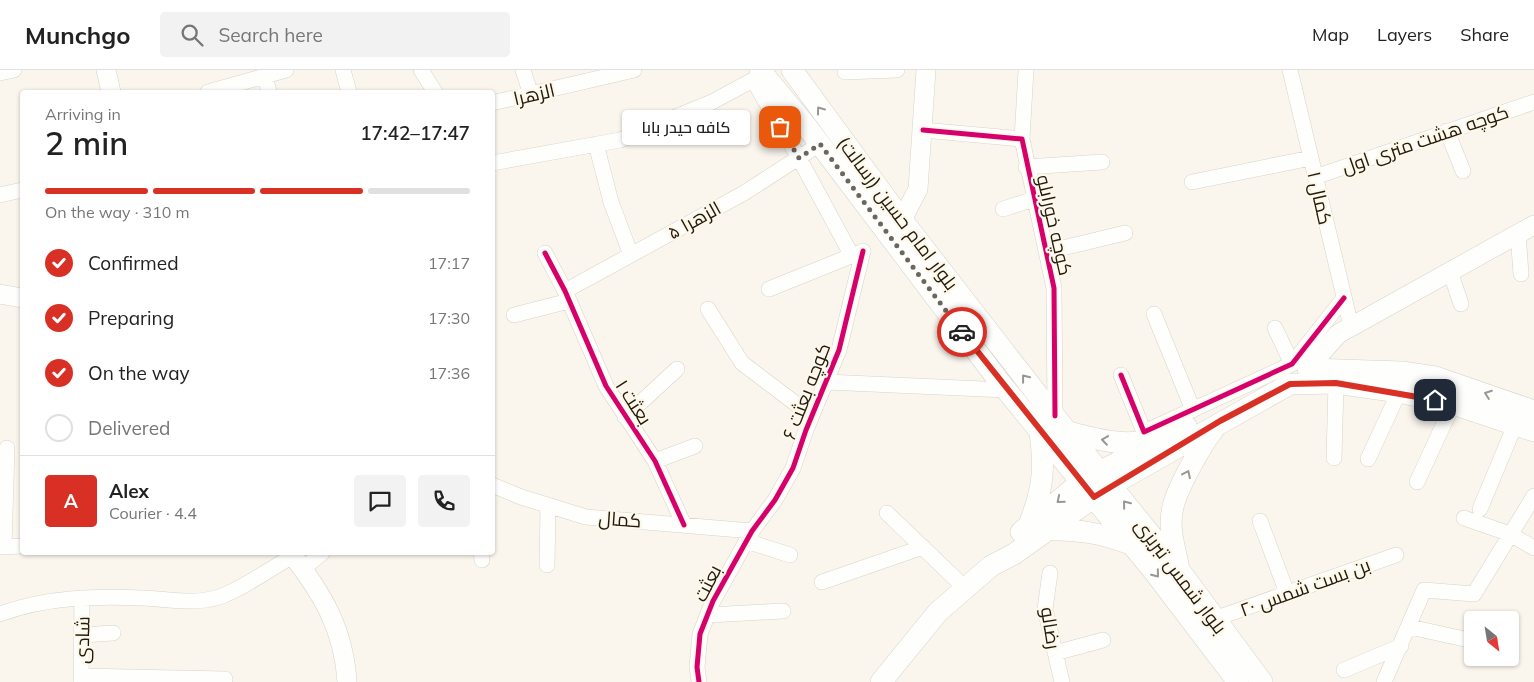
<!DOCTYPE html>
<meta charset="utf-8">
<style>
body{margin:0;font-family:Mulish,Cairo,sans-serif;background:#f2f2f2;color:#222;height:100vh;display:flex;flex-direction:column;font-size:19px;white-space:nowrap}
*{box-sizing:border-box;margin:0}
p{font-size:16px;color:#767676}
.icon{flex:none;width:28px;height:28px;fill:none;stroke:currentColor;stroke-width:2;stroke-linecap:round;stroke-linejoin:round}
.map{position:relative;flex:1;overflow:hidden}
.sheet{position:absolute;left:20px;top:20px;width:475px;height:465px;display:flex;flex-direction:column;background:#fff;border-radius:5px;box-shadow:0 1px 4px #0004}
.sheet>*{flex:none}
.needle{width:32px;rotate:150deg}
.fabs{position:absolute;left:1464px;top:541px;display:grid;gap:10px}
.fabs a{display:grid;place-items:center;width:55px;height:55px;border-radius:5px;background:#fff;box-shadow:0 1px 4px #0004;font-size:25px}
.pin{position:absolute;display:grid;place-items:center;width:42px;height:42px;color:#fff;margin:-21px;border-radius:10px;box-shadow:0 2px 8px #0006}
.courier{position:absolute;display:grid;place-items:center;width:50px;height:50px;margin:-25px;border:4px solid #d93025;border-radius:50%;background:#fff;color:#222;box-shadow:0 1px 6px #0007}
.bubble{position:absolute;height:35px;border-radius:5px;background:#fff;box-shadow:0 1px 4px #0004;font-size:16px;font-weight:600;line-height:35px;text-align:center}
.overview em{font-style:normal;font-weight:600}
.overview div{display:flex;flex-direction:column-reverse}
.overview{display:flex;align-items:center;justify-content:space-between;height:85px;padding:0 25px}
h1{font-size:32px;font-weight:600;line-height:38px}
.bar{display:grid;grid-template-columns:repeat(4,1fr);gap:8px 5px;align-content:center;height:60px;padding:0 25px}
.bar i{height:6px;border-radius:4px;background:#e0e0e0}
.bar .on{background:#d93025}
.bar p{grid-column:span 4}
.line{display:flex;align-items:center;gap:12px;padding:0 25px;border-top:1px solid #e0e0e0}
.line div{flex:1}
.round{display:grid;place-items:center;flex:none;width:52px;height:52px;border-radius:5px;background:#f2f2f2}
ol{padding:0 25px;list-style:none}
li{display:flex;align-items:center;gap:15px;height:55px}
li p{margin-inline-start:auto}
li .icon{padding:5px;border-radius:50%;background:#d93025;color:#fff;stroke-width:4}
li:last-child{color:#767676}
li i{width:28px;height:28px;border:2px solid #e0e0e0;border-radius:50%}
header{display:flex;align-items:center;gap:30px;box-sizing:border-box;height:70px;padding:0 25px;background:#fff;border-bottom:1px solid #e0e0e0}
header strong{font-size:24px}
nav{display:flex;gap:28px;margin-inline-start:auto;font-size:18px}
.search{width:350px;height:45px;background:#f2f2f2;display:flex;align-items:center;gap:12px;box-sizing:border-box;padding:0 18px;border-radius:5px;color:#767676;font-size:19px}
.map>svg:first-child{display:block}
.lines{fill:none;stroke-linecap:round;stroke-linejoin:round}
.minor-casing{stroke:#d7d3c8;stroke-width:16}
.tertiary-casing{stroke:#d7d3c8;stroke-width:20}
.secondary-casing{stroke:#d7d3c8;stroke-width:22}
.minor{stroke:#fefefc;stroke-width:15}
.tertiary{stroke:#fefefc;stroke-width:19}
.secondary{stroke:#fefefc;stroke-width:21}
.cycleway-casing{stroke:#fef8ea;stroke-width:8}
.cycleway{stroke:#d6006c;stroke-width:5}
.oneway{stroke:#9a9791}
.done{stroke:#6c675c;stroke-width:5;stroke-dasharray:0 9}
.route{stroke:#d93025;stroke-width:6}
.labels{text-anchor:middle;stroke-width:4.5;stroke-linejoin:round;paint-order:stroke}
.street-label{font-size:19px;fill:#201a0e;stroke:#fef8ea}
</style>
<header>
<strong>Munchgo</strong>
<div class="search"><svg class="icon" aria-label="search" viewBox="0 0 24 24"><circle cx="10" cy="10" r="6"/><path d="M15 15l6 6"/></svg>Search here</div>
<nav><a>Map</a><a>Layers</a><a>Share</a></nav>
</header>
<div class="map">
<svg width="1534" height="612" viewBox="0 0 1534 612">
<rect width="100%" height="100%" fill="#faf6ee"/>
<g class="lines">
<g class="minor-casing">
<path id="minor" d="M343 0 349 22
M421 0 435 22
M523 0 531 25
M1290 0 1351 256
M845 2 897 0
M0 3 14 0
M265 6 269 22
M753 10 799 88 852 186
M208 22 286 0
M492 33 634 0
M923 60 1022 69 1054 218 1055 346
M1447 61 1463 101
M1022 69 1026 0
M596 74 611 132 631 185
M492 93 620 70 712 32 764 4
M1026 97 1102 92
M1315 107 1534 32
M1192 112 1311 88
M0 125 22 120
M1003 139 1034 129
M1518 163 1521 204
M1046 182 1125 163
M545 183 565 221 606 316 655 391 684 455
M1450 201 1461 234
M769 219 861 182
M565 221 744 123 820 74
M708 239 742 293 812 346
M1154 244 1193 340
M514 245 569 231
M1275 258 1292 294
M1121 305 1144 362 1292 294 1344 228
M826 312 1006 320
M625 347 677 299
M1334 388 1336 313
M1368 389 1399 322
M655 391 695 376
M1417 412 1453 334
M492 415 521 427 586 447 752 461
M1480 439 1515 355
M887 443 966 519
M1464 448 1510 464 1534 478
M1260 451 1287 523
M746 471 790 485
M0 477 22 476
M4 477 7 378
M481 482 482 490
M547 495 548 436
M303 499 323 482
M1050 503 1045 539 1062 612
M822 512 923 477
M0 544C46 527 94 526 143 528 169 529 194 535 219 527 239 521 273 497 293 486
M708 545 783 541
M1214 549 1396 485
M1410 557 1469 570
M82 565 113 563
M1055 583 1103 570
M1344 600 1401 576
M81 606 225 609
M81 612 82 528
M699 612 697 597 700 564 713 531 752 461 775 430 793 398 806 360 839 280 863 181
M1384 612 1424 520 1474 524 1534 426"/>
</g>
<g class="tertiary-casing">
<path id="tertiary" d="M106 0 111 22
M902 150 918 119 926 0
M0 224 22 228
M1307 299 1338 264 1534 155
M290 482C322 523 344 559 347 612"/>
</g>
<g class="secondary-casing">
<path id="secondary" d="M760 0 807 57 999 311 1155 503 1238 612
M792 0 902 150 1048 338 1180 501 1262 612
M1310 299 1402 302 1435 307 1534 341
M1068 362C1095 369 1123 377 1150 370
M1030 452C1043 419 1045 398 1040 363
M1045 460C1076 459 1101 463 1130 474
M1021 462 1081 412 1186 356
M1178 494C1174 475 1168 456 1173 437 1177 418 1202 374 1214 359
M881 612 938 542 991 496 1014 484 1111 415 1290 314 1336 313 1399 322 1453 334 1534 361"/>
</g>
<use href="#minor" class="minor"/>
<use href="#tertiary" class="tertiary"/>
<use href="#secondary" class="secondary"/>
<g class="cycleway-casing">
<path id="cycleway" d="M923 60 1022 69 1054 218 1055 346
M545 183 565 221 606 316 655 391 684 455
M1121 305 1144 362 1292 294 1344 228
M699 612 697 597 700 564 713 531 752 461 775 430 793 398 806 360 839 280 863 181"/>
</g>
<use href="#cycleway" class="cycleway"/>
</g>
<defs><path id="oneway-chevron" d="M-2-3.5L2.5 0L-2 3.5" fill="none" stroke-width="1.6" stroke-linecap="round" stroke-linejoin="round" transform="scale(1.25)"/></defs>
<g class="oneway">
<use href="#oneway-chevron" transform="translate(820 40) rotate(-126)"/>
<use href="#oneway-chevron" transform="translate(1025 308) rotate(-128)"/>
<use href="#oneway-chevron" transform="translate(1488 324) rotate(-160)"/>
<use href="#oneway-chevron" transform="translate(1105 370) rotate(-172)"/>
<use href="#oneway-chevron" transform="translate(1187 404) rotate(-65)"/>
<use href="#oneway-chevron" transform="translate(1060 430) rotate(140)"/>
<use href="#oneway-chevron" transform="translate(1126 434) rotate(-129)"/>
<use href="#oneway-chevron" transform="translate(1156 504) rotate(51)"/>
</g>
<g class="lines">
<path class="done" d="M780 57 799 88 820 74 962 262"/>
<path class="route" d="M962 262 1094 427 1220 351 1290 314 1336 313 1435 330"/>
</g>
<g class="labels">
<g class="street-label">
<text transform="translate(534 24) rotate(-13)" y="7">الزهرا</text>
<text transform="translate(1425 69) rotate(-19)" y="7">کوچه هشت متری اول</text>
<text transform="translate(1320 128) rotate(77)" y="7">کمال ۱</text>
<text transform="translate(898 143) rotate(53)" y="7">بلوار امام حسین (رسالت)</text>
<text transform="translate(694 150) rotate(-29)" y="7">الزهرا ۵</text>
<text transform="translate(1055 155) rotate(77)" y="7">کوچه خورابلو</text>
<text transform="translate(806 321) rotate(-69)" y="7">کوچه بعثت ۶</text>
<text transform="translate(634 332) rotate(57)" y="7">بعثت ۱</text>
<text transform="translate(620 449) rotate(4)" y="7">کمال</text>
<text transform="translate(1181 506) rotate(53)" y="7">بلوار شمس تبریزی</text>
<text transform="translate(707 513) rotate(-63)" y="7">بعثت</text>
<text transform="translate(1305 517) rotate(-20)" y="7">بن بست شمس ۲۰</text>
<text transform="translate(1051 558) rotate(81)" y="7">رضالو</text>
<text transform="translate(82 570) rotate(-89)" y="7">شادی</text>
</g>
</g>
</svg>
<div class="fabs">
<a><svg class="needle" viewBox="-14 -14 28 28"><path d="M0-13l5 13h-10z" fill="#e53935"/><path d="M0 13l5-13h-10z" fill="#767676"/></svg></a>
</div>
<div class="pin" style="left:780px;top:57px;background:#ea580c"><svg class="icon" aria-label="bag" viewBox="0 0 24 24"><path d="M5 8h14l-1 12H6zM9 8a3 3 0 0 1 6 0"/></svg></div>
<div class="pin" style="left:1435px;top:330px;background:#1f2937"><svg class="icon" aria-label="home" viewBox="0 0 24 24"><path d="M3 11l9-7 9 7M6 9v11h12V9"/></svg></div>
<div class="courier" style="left:962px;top:262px"><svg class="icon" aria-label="car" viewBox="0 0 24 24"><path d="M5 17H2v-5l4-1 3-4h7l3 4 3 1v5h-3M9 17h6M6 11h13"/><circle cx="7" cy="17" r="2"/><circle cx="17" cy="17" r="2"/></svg></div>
<div class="bubble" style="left:622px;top:40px;width:128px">کافه حیدر بابا</div>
<section class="sheet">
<div class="overview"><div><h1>2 min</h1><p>Arriving in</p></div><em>17:42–17:47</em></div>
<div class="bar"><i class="on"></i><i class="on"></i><i class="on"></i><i></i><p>On the way · 310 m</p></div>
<ol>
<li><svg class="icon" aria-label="check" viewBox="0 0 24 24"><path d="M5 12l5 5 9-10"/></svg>Confirmed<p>17:17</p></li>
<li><svg class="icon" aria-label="check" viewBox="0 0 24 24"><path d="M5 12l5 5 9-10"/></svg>Preparing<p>17:30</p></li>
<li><svg class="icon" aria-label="check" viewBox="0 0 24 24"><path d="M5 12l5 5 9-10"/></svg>On the way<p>17:36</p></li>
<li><i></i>Delivered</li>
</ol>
<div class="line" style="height:90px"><b class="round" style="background:#d93025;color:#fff">A</b><div><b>Alex</b><p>Courier · 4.4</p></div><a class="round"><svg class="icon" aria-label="chat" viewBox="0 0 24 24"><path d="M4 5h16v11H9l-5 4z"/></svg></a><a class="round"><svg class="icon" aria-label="phone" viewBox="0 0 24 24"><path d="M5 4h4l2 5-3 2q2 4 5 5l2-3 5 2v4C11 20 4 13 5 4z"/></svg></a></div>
</section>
</div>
